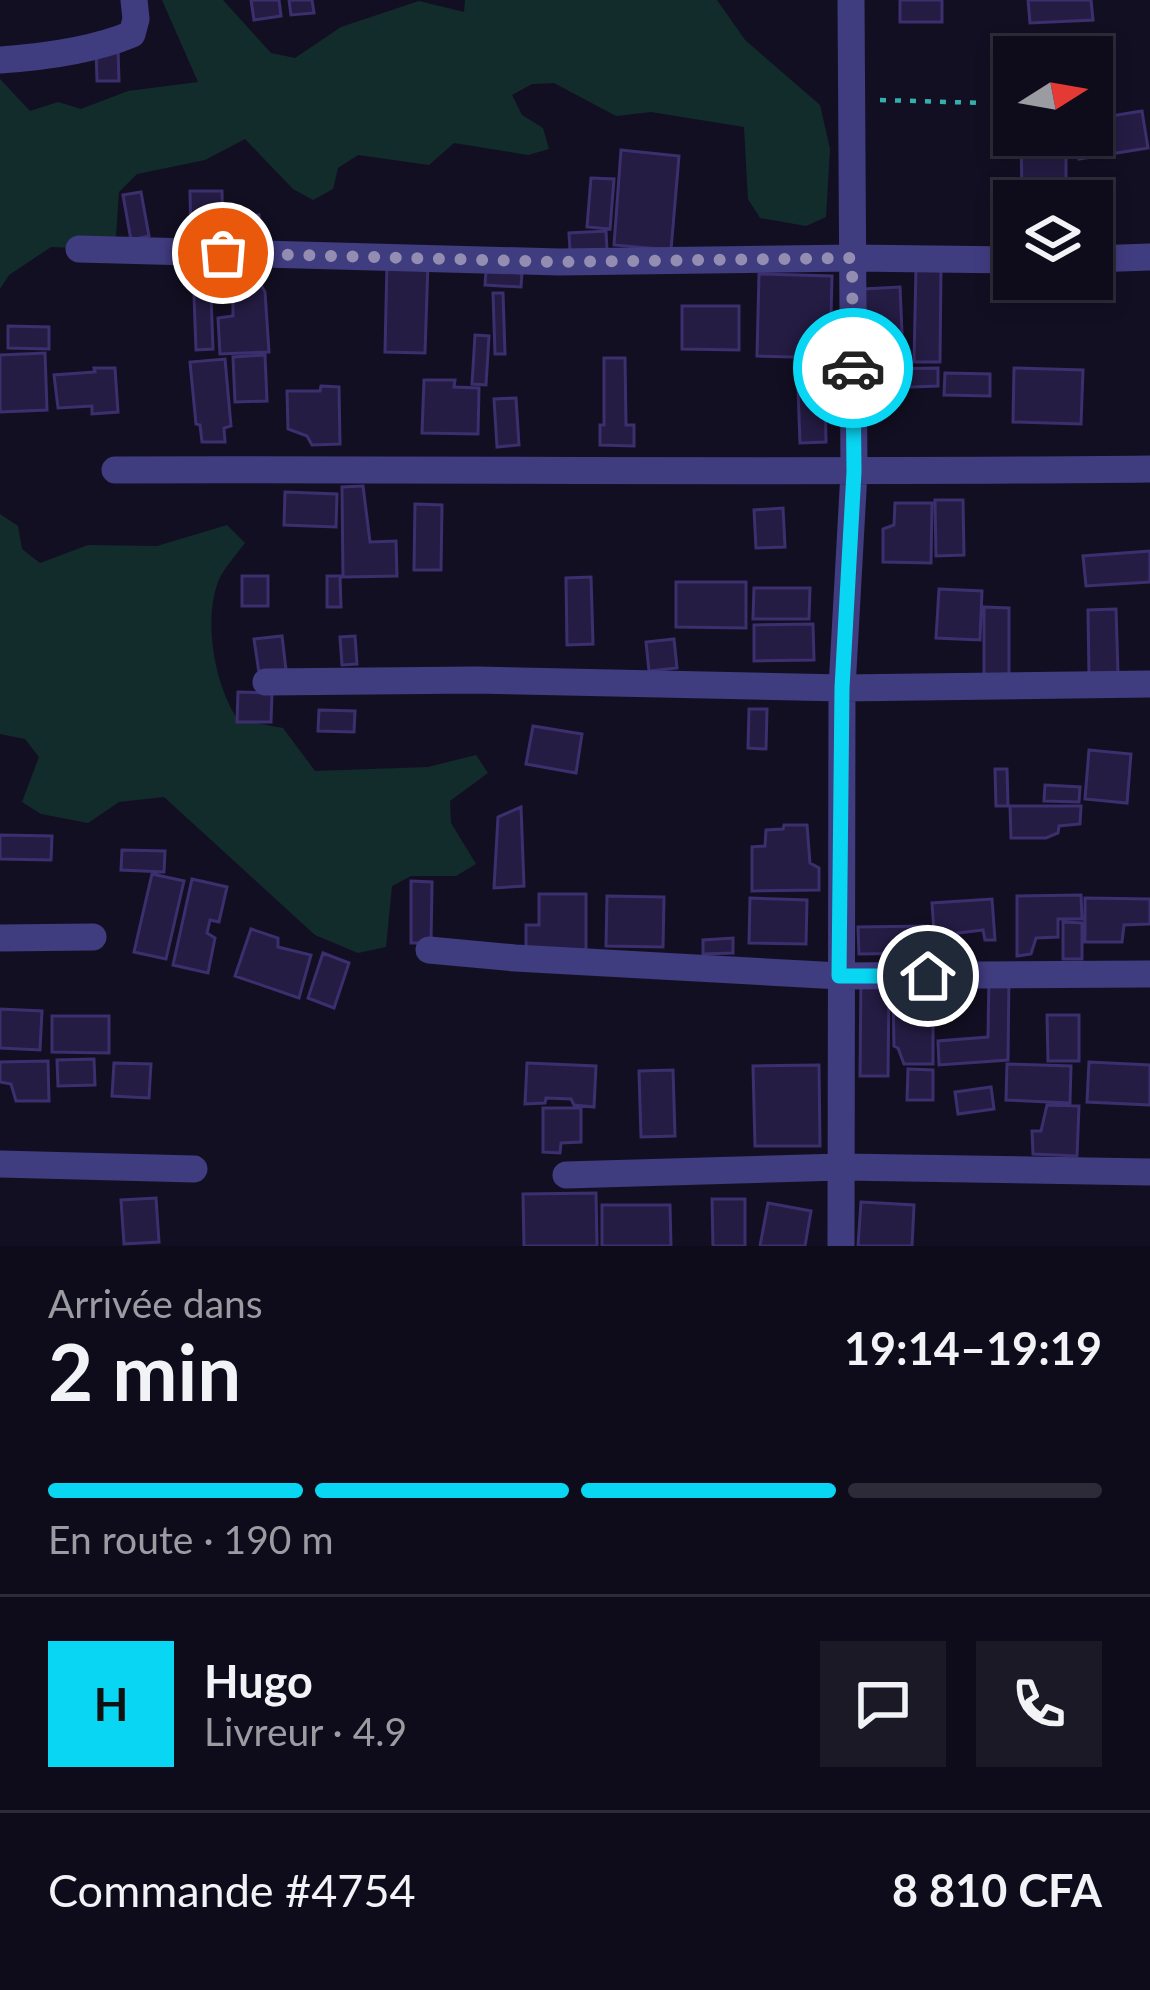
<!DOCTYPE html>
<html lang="fr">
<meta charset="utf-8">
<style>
body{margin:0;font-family:Lato,sans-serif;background:#1c1927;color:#f1f3f6;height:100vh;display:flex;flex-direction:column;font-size:45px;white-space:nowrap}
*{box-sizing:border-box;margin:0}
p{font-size:39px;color:#9b9ba2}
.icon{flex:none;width:66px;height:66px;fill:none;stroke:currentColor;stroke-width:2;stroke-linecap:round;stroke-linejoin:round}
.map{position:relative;height:1246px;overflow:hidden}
.side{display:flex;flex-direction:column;background:#0e0b1a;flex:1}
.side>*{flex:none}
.needle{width:78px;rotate:79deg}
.controls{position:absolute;left:993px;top:36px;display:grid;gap:24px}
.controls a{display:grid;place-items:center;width:120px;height:120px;border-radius:0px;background:#0e0b1a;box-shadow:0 6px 18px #0003,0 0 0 3px #2e2b39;font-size:60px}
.pin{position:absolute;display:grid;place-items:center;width:102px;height:102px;color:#fff;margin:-51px;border:6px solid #fff;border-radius:50%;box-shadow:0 3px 12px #0007}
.courier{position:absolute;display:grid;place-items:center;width:120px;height:120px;margin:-60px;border:9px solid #09d6f3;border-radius:50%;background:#fff;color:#222;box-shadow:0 3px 15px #0007}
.headline em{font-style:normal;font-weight:700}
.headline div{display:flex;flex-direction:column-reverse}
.headline{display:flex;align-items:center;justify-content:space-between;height:204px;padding:0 48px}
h1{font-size:78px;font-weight:700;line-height:90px}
.bar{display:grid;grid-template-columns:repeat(4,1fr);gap:18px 12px;align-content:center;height:144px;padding:0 48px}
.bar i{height:15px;border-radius:9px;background:#2e2b39}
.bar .current{background:#09d6f3}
.bar p{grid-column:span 4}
.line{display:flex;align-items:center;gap:30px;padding:0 48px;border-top:3px solid #2e2b39}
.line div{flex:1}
.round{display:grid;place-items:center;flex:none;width:126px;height:126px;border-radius:0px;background:#1c1927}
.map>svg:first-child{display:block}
.green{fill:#122c2c}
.building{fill:#241c43;stroke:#3c2f6e;stroke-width:3}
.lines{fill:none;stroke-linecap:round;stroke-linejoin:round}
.path{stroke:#33b0ac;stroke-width:4.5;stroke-dasharray:6 9;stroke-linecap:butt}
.minor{stroke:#403c80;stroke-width:27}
.done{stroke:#938eb1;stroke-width:12;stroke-dasharray:0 21.6}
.route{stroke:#09d6f3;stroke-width:15}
</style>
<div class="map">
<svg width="1150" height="1246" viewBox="0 0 1150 1246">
<rect width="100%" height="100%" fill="#130f23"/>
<path class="green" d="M162 0H223L271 53 295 58 341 27 419 1 464 12 465 0H717L745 40 820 105 830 149 826 217 806 226 760 218 748 199 744 127 651 112 616 116 554 83 532 84 512 95 522 115 543 128 549 149 528 155 454 143 429 165 358 155 338 168 333 189 313 200 293 189 245 139 205 160 137 174 119 192 116 236 98 249 51 247 9 275 0 289V79L30 111 58 102 81 109 128 91 198 82Z
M0 514 18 526 22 549 40 563 88 545 157 546 227 525 245 543C236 555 223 569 218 582 203 622 215 686 238 720L283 728 315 771 428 767 476 755 488 773 450 801 451 823 476 864 456 876H411L392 886 386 947 358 953 315 935 164 797 119 802 88 823 41 814 22 802 39 757 25 739 0 734Z"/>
<path class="building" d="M251 0H279L281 16 254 20Z
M289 0H312L314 13 291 15Z
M900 0H942V22H900Z
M1028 0H1091L1093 20 1030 23Z
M96 49H118L119 81H97Z
M1142 111 1148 148 1079 159 1075 135H1092V119Z
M1021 135H1066V197H1022Z
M621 150 679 156 671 250 614 245Z
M591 178 614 179 610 229 587 227Z
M190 191H222L223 243 191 244Z
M141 192 149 236 131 240 123 195Z
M259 215 262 244 241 247 238 217Z
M606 231 607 250 570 251 569 233Z
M387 262 428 263 425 353 385 352Z
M193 268H210L213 349 196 350Z
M916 268H941L940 362H914Z
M486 271 522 273 521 287 485 285Z
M759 274 832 276 830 358 757 356Z
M257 278 265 292 269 352 220 354 218 318 233 316V280Z
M900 287 902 333 866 334 864 289Z
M493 293H503L505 354H495Z
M682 306H739V350L682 349Z
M8 326 49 327V349L8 348Z
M475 335 489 336 486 385 472 384Z
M45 353 47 410 0 412V355Z
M265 355 267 401 235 402 233 357Z
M604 358H625L626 425H634V446L600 445V425H604Z
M225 359 231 426 224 428 225 442H202L200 425 196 424 190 362Z
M94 368H115L118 412 92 414V406L58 408 54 375 95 372Z
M938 368V386L884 388V369Z
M1014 368 1083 370 1081 424 1013 422Z
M945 373 990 374V396L944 395Z
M424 380H455L454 387 479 388 478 434 422 433Z
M321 386 339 387 340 444 312 445 307 436 288 429 287 391H320Z
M825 388 826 442 800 443 798 389Z
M516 398 519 445 497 447 494 399Z
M363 486 370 542 396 541 397 576 343 577 342 487Z
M285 492 337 494 336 527 284 525Z
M935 500H963L964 555 936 556Z
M895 503H932L931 563 883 562V529L894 525Z
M415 504 442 505 441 570H414Z
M783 508 785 547 756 548 754 510Z
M1150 551V582L1086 586 1083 556Z
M242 576H268V606H242Z
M327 576H340L341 607H327Z
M591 577 593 644 567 645 566 578Z
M676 582H746V628L676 627Z
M754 588H810L809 619H753Z
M939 589 982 591 980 640 936 638Z
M984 607 1009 608V675L984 676Z
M1116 609 1118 674H1089L1088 610Z
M813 624 814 660 754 661V625Z
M282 636 286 670 259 673 254 639Z
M355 636 357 664 342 665 340 637Z
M674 639 677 668 649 671 646 642Z
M238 692 272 693 271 722H237Z
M749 709H767L766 749 748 748Z
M319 710 355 711 354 732 318 731Z
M533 726 582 734 576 773 526 764Z
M1089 750 1131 754 1127 803 1085 799Z
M995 769H1007L1008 806H996Z
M1045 785 1080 787 1079 802 1044 801Z
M1010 806H1081L1080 824 1059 826 1058 833 1046 838H1011Z
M521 807 524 886 494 888 498 817Z
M784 825H807L810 863 819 868V890L752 891V847L765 846 766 830 783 829Z
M0 835 52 836 51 860 0 859Z
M122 850 165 851 164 872 121 870Z
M152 874 184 881 166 959 134 952Z
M192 879 227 887 219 922 210 920 207 933 215 938 208 973 173 965Z
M411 881 432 882 431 943H411Z
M539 894H586V952H526V925H539Z
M1081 895 1082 919H1058V937L1036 938 1031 954 1017 956V896Z
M607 896 664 897 663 947 606 946Z
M750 898 807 900 806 944 749 943Z
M1085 898 1150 899V924L1124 925 1122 942H1085Z
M992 899 995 940H985L983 930 958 933 957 944 935 947 932 903Z
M1063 922 1082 923V959H1063Z
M928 926 929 953 859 954 858 927Z
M251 929 278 938V947L311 955 299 998 235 976Z
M733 938V953L703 954V940Z
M323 953 349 963 334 1008 308 998Z
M903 970H933V1064H904L898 1048 894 1046 893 993 900 991Z
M1009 971 1008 1060 939 1065 938 1041 988 1037 989 973Z
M861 977 889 978 888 1076H860Z
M0 1009 42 1011 40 1050 0 1048Z
M1047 1015H1079V1061H1048Z
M52 1016H109V1053L52 1052Z
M94 1059 95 1085 58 1086 57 1060Z
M48 1061 49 1101H16L11 1084 0 1082V1062Z
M1089 1062 1150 1065V1105L1087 1102Z
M114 1063 151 1064 149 1098 112 1096Z
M527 1063 596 1066 594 1107 574 1105 571 1099 546 1098 545 1103 525 1104Z
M1007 1064 1071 1066 1070 1103 1006 1100Z
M819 1065 820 1146H755L753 1066Z
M908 1069 933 1070V1100H907Z
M673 1070 675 1136 641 1137 639 1071Z
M991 1087 994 1109 958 1114 955 1092Z
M1047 1105 1079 1106 1077 1156 1033 1154 1032 1131H1041Z
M543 1108H581V1142L561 1143 560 1153 543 1152Z
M596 1193 597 1246H524L523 1194Z
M156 1198 159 1242 124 1244 121 1200Z
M712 1199H745V1246H713Z
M861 1202 914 1205 912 1246H858Z
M768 1203 811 1211 805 1246H760Z
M602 1205H670L671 1246H602Z"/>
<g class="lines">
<path class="path" d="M880 100 985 103"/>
<path class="minor" d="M0 60C43 57 92 51 132 34L136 19 134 0
M79 249 559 262 852 258 1014 260
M1092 259 1150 257
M115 470C460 469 805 473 1150 469
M266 682 476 680 842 688 1150 684
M0 938 93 937
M429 950 515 958 840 976 1150 974
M0 1164 194 1169
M566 1175 841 1167 1150 1172
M841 1246 842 688 854 472 851 0"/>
</g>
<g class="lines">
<path class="done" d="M223 253 559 262 852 258 853 368"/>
<path class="route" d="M853 368 854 472 842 688 839 976H928"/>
</g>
</svg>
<div class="controls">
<a><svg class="needle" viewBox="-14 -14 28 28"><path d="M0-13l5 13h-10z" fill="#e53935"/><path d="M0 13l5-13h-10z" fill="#9b9ba2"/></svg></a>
<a><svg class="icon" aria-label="layers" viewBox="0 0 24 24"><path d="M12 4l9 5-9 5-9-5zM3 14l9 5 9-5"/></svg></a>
</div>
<div class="pin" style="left:223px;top:253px;background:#ea580c"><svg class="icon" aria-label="bag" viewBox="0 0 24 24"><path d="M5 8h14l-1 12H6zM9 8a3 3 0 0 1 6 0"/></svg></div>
<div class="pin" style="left:928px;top:976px;background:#1f2937"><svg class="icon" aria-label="home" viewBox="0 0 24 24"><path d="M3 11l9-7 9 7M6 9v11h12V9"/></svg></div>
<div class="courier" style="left:853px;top:368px"><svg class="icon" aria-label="car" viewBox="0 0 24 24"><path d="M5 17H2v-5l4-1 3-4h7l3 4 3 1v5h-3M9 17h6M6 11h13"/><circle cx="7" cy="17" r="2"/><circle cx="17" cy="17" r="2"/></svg></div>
</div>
<section class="side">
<div class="headline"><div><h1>2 min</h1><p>Arrivée dans</p></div><em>19:14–19:19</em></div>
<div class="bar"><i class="current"></i><i class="current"></i><i class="current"></i><i></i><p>En route · 190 m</p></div>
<div class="line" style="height:216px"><b class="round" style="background:#09d6f3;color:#111">H</b><div><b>Hugo</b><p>Livreur · 4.9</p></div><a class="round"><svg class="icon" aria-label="chat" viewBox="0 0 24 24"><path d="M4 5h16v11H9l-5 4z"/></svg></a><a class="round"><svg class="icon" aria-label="phone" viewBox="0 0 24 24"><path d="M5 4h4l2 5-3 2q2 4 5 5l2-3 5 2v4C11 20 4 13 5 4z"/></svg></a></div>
<div class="line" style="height:156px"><div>Commande #4754</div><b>8 810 CFA</b></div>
</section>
